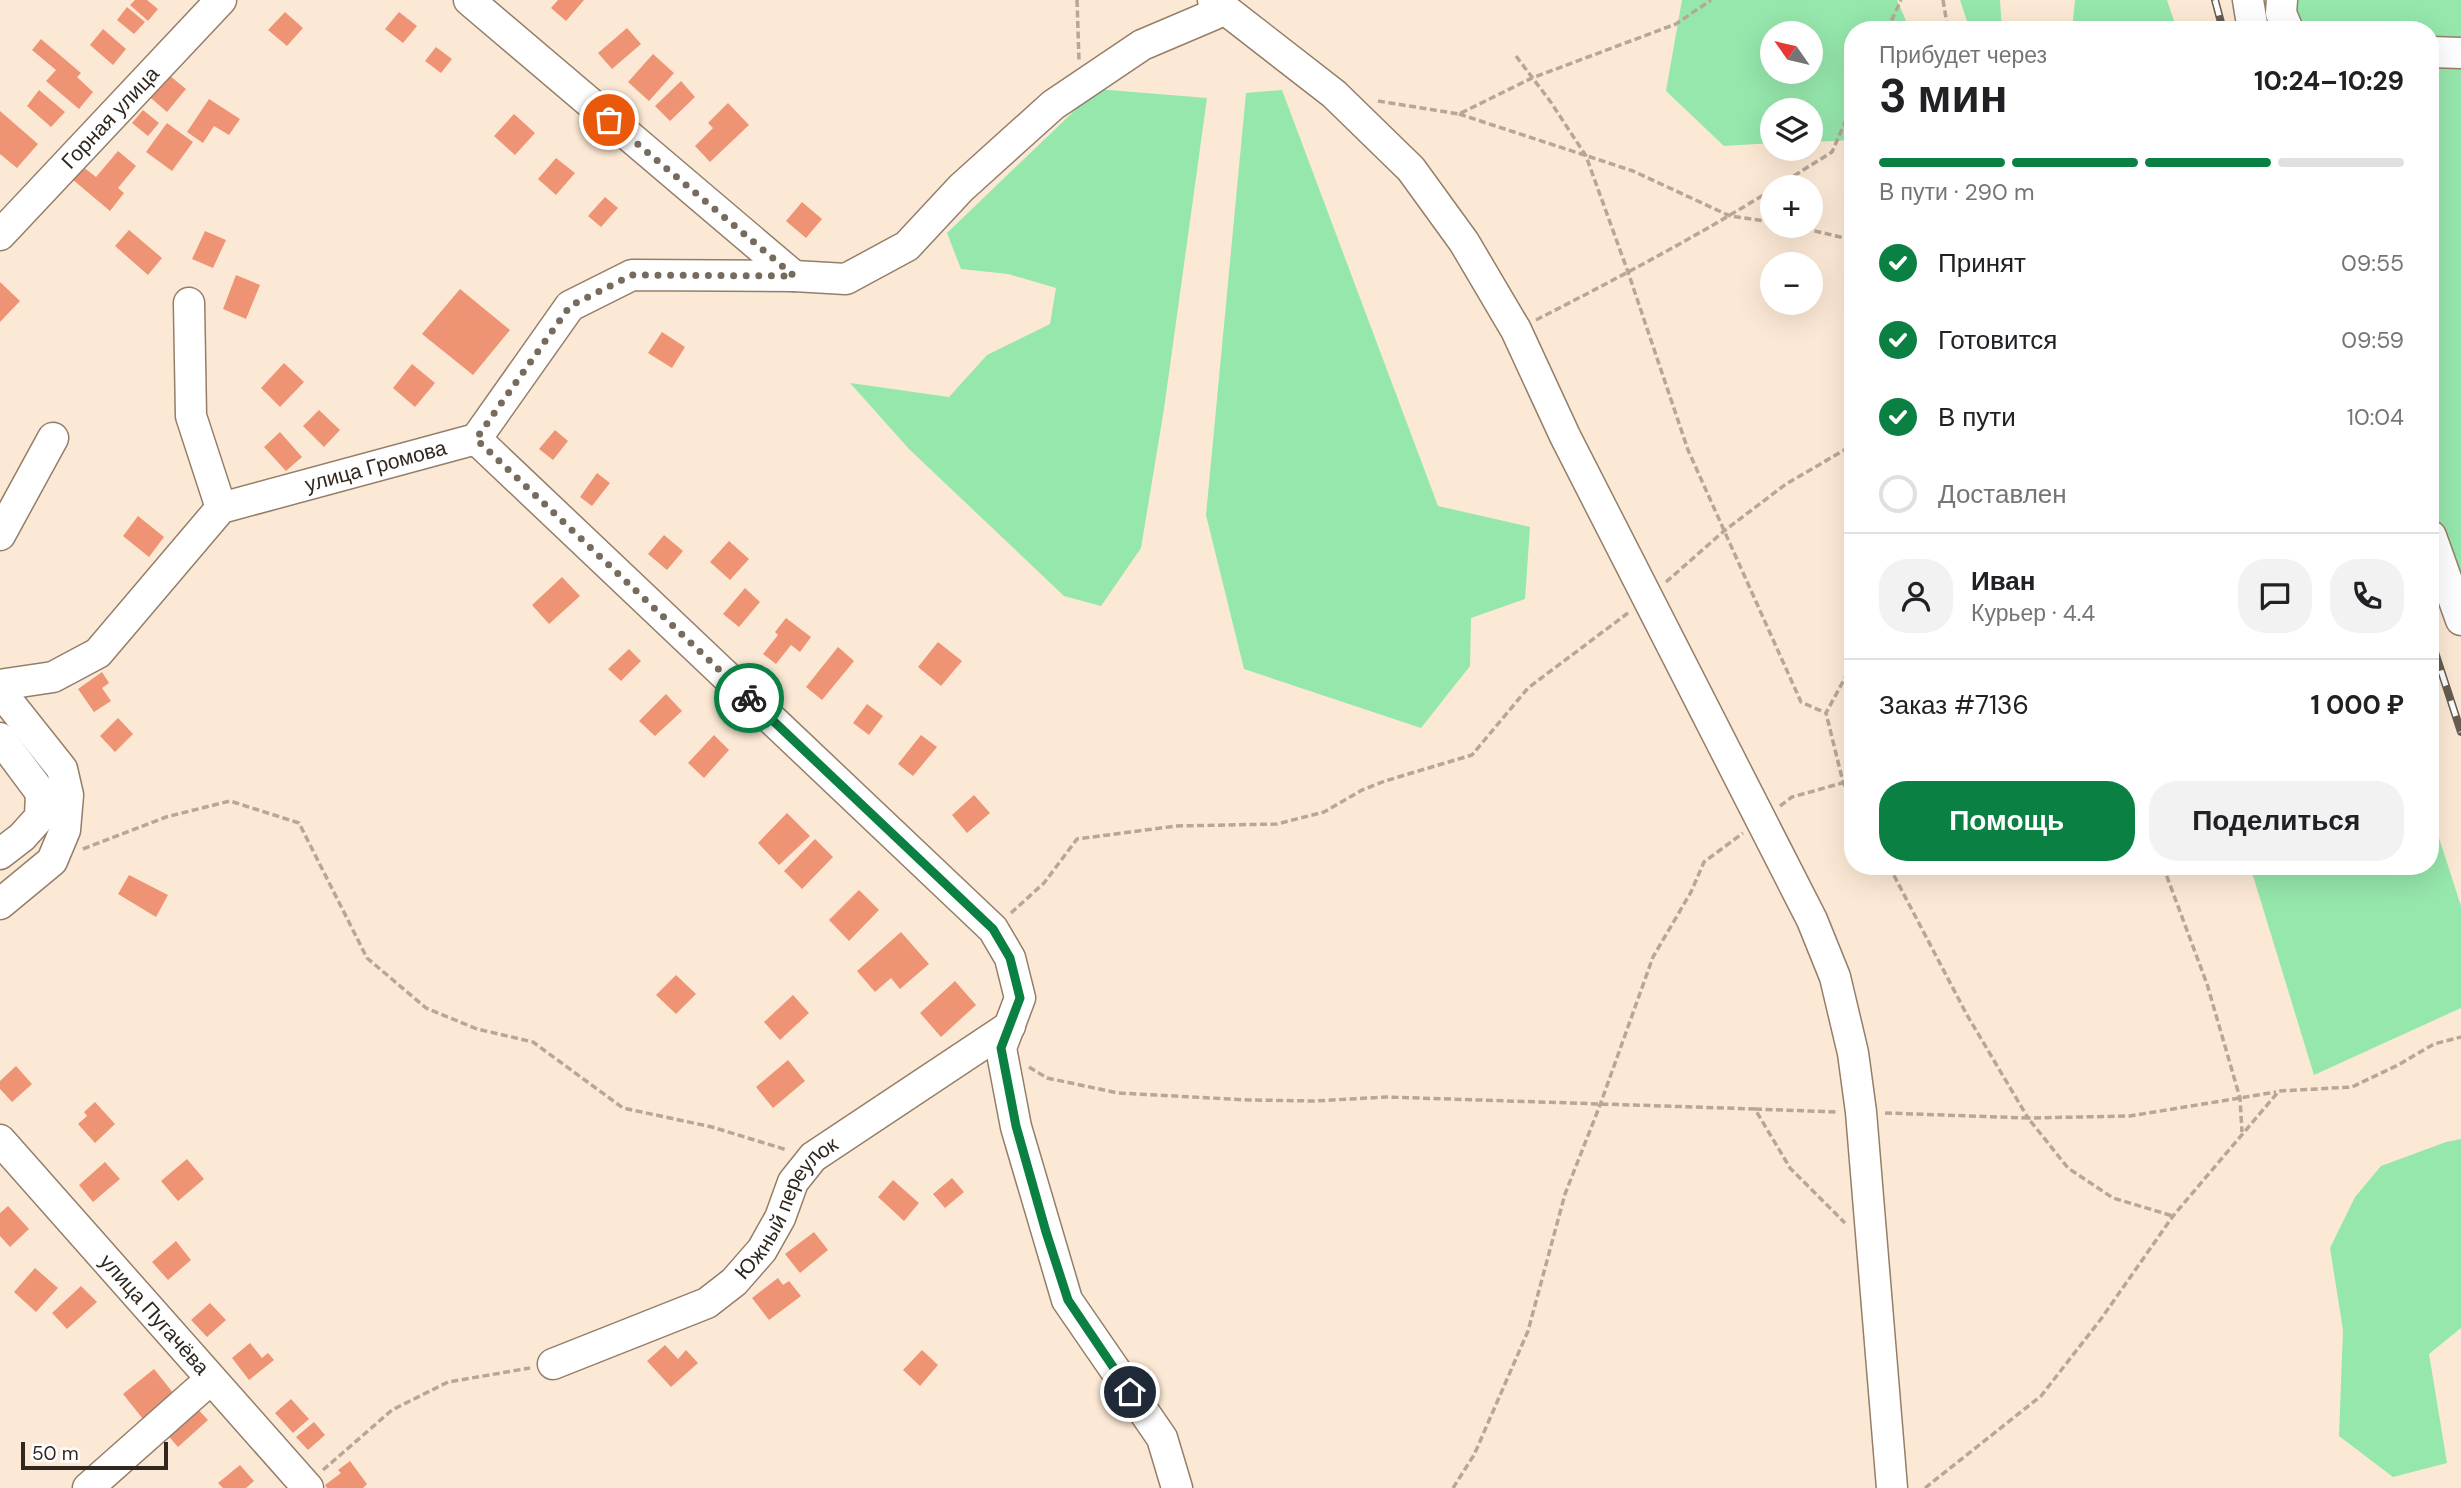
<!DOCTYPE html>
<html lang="ru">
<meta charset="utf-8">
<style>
body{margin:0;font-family:"DM Sans",sans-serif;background:#f2f2f2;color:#202124;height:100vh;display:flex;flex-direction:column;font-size:26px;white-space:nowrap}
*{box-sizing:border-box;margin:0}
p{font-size:23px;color:#757577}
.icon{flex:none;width:38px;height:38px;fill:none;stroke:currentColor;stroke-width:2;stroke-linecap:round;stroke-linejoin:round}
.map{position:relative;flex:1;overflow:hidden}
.panel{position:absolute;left:1844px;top:21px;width:595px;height:854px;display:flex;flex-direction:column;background:#fff;border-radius:28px;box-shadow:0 7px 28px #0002}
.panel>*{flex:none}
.needle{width:46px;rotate:304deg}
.buttons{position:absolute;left:1760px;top:21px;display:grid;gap:14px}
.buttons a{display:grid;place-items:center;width:63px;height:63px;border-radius:50%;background:#fff;box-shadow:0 7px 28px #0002;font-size:35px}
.scale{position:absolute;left:21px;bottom:18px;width:147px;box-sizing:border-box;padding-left:7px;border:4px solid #30271e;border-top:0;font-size:19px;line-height:24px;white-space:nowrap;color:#30271e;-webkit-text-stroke:5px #fff;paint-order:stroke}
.pin{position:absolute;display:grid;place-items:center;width:60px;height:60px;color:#fff;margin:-30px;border:4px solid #fff;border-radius:50%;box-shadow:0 2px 7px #0007}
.courier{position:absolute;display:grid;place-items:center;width:70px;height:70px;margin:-35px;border:5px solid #0b8043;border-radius:50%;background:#fff;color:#222;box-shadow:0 2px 9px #0007}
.overview em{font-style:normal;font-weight:700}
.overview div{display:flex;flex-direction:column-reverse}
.overview{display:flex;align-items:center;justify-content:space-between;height:119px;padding:0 35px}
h1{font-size:46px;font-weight:700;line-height:52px}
.bar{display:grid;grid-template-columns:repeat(4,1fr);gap:10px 7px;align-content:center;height:84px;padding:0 35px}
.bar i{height:9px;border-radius:5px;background:#e0e0e0}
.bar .current{background:#0b8043}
.bar p{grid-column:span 4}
.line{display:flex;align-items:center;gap:18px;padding:0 35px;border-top:2px solid #e0e0e0}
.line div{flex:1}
.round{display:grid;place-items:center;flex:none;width:74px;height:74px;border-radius:28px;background:#f2f2f2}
ol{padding:0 35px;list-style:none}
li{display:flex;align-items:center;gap:21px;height:77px}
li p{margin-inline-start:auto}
li .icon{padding:7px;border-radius:50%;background:#0b8043;color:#fff;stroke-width:4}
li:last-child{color:#757577}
li i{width:38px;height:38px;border:4px solid #e0e0e0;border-radius:50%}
.primary-button{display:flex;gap:14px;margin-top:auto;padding:14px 35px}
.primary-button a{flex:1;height:80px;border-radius:28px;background:#0b8043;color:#fff;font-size:28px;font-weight:700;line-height:80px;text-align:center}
.primary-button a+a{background:#f2f2f2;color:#202124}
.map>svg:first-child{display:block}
.green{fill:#95e7ac;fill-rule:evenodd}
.building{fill:#ee9475}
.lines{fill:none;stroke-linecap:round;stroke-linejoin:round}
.minor-casing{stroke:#947e68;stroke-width:33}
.path{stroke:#b6a797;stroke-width:3.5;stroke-dasharray:7 3.5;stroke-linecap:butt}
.minor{stroke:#fff;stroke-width:30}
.rail-casing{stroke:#685c50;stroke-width:8}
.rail{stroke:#fff;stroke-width:5;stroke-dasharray:16;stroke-linecap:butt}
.done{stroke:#776b5e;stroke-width:7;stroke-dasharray:0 12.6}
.route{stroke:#0b8043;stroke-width:9}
.labels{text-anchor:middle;stroke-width:5;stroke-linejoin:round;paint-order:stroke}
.street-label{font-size:21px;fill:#30271e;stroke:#fff}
</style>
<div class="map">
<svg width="2461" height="1488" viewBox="0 0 2461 1488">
<rect width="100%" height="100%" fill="#fce9d5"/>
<path class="green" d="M1682 0H1897L1910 30H1853V140L1811 142V110H1773V143L1724 146 1666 91ZM1811 33V72H1773V33Z
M1960 0H2000L2002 30H1970Z
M2075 0H2167L2177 30H2072Z
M2248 0H2461V620L2431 536V30H2253Z
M1097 89 1207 98 1164 409 1141 548 1101 606 1064 596 909 449 850 383 949 397 987 355 1050 324 1056 288 1008 274 961 269 947 233Z
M1282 90 1438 506 1530 527 1525 599 1471 618 1470 666 1421 728 1244 669 1206 515 1246 93Z
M2431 813 2461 906V1008L2314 1075 2250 866H2431Z
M2461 1139V1328L2429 1354 2447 1463 2393 1477 2339 1436 2343 1330 2330 1248 2355 1197 2381 1166 2446 1142Z"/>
<path class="building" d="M135 0H147L158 9 148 21 130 5Z
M558 0H584L566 21 551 8Z
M127 7 145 22 134 34 117 20Z
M285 12 303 28 287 46 268 30Z
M399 12 417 26 403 43 385 29Z
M627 28 641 44 612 69 598 53Z
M103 29 126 49 113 65 90 45Z
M41 39 81 73 77 77 93 92 79 109 46 81 56 70 32 50Z
M436 47 452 59 441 73 425 61Z
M653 54 674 73 649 101 628 82Z
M164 71 186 89 167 112 145 93Z
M681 81 695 97 670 121 655 106Z
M39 90 65 112 51 127 27 106Z
M209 99 240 119 229 135 214 126 203 143 187 132Z
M728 103 749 125 710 162 695 146 713 128 708 123Z
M143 110 159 123 148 136 132 123Z
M0 111 38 144 17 168 0 154Z
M514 114 535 133 515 155 494 136Z
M167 123 193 142 172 171 146 152Z
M118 151 136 166 118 188 124 193 110 211 72 179 82 166 96 177Z
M556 158 575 173 556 195 538 179Z
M605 197 618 208 601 227 588 216Z
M802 202 822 219 806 238 786 221Z
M129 230 162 258 148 275 115 246Z
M205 231 226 240 213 268 192 259Z
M236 275 260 285 246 319 223 309Z
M0 282 20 301 0 322Z
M460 289 510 330 473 375 422 334Z
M662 332 685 347 672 368 648 353Z
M284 363 304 382 280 407 261 388Z
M412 364 435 383 415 407 393 388Z
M319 410 340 430 324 447 303 426Z
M555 430 568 441 553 460 539 449Z
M280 432 302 457 286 471 264 447Z
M597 473 610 483 592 506 580 497Z
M138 516 164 537 149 557 123 536Z
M664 535 683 551 667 570 648 554Z
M729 541 749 559 730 580 710 562Z
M562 577 580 596 549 624 532 605Z
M745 588 760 602 739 627 723 614Z
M786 618 811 637 800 652 791 645 776 664 763 654 778 635 775 632Z
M938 642 962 661 941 686 918 667Z
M838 647 854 661 822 700 806 687Z
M629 649 641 661 621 681 608 669Z
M102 672 109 683 102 688 111 701 94 712 78 689Z
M666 694 682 711 655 736 639 721Z
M867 704 883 716 869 735 853 723Z
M118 718 133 734 115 752 100 736Z
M714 735 729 750 704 778 688 763Z
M921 735 937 747 913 776 898 764Z
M974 795 990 813 967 833 952 815Z
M787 813 810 836 779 865 758 843Z
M815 839 833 857 802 889 784 871Z
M129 875 168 895 156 917 118 894Z
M859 890 879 910 849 941 829 920Z
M901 932 929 964 900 989 891 978 875 992 857 971Z
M676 975 696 994 676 1014 656 995Z
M955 981 976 1005 941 1037 920 1013Z
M793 995 809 1013 780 1040 764 1022Z
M788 1060 805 1081 773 1108 756 1087Z
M16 1066 32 1084 12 1102 0 1089V1081Z
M95 1102 115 1124 95 1143 78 1124 87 1116 84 1112Z
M187 1159 204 1179 178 1201 161 1181Z
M105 1162 120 1179 93 1202 79 1185Z
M952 1178 964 1192 945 1208 933 1194Z
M893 1180 919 1203 904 1221 878 1197Z
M8 1206 29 1229 10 1247 0 1236V1213Z
M814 1232 828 1250 800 1273 785 1254Z
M176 1241 191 1260 168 1280 152 1262Z
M35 1268 58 1288 36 1312 14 1292Z
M778 1278 783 1285 789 1281 801 1296 769 1320 752 1298Z
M81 1286 97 1302 67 1329 52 1313Z
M210 1303 226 1320 207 1337 191 1320Z
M250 1343 262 1358 268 1353 274 1360 249 1380 232 1358Z
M665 1345 678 1359 686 1350 698 1363 671 1387 647 1361Z
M922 1350 938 1365 920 1386 903 1370Z
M154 1369 178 1399 147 1424 123 1394Z
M291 1399 309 1419 293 1433 275 1413Z
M193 1404 208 1420 178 1447 164 1431Z
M314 1422 325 1435 308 1450 296 1437Z
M350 1461 367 1484 363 1488H327L325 1485 341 1473 338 1470Z
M240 1465 254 1481 246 1488H223L218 1483Z"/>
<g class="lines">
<g class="minor-casing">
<g id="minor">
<path d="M469 0 794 276"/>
<path d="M1213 0 1334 94 1411 169 1464 242 1516 330 1565 436 1812 920 1835 977 1853 1053 1861 1112 1892 1488"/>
<path d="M2248 0 2253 30"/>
<path d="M2282 0 2281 13 2288 30"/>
<path d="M2431 52 2461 53"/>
<path id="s1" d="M0 235 221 0"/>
<path d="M189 303 191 416 221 508"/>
<path d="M476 439 993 929 1010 958 1020 998 1001 1048 1016 1127 1067 1300 1162 1438 1177 1488"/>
<path d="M0 535 53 438"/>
<path d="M2431 536 2461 620"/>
<path id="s2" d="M0 685 53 677 98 653 221 508 476 439 570 306 632 275 794 276 846 279 907 246 961 188 1053 105 1142 45 1215 14 1219 5"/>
<path d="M0 691 62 769 68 795 65 830 52 861 0 904"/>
<path d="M0 738 41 793 40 817 22 837 0 854"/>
<path id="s3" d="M0 1140 308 1488"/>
<path id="s4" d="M553 1364 707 1303 734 1282 762 1250 780 1218 793 1182 813 1157 1010 1026"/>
<path d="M88 1488 211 1379"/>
</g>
</g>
<path class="path" d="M1077 0 1079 60
M1943 0 1948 30
M1887 30 1901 0
M1516 56 1550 101 1586 156 1628 272 1688 450 1801 702 1826 713
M1378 101 1459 114 1532 78 1676 24 1711 0
M1459 114 1633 171 1730 216 1773 222
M1776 187 1832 152 1853 104
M1794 226 1853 240
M1536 320C1616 279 1696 237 1773 189
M1666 582 1724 531 1786 484 1853 445
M1853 663 1826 713 1843 782 1853 802
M1780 806 1792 797 1853 780
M83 849 166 817 230 801 299 823 367 958 426 1008 477 1029 533 1042 623 1108 712 1127 787 1150
M1889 866 1967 1015 2028 1118 2130 1116 2276 1092
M2163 866 2207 984 2240 1098 2242 1132
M1011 913 1044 883 1077 839 1176 826 1277 824 1324 812 1362 790 1385 781 1472 755 1528 688 1628 613
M1029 1067 1047 1078 1118 1093 1248 1100 1314 1101 1387 1097 1755 1109 1790 1168 1845 1223
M1755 1109 1838 1112
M1885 1113 2028 1118 2068 1168 2113 1198 2173 1216
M323 1470 392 1410 448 1382 530 1368
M1453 1488 1474 1455 1528 1331 1565 1194 1600 1105 1653 957 1691 892 1704 862 1743 833
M1925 1488 2041 1396 2101 1319 2173 1216 2279 1091 2352 1087 2398 1065 2434 1044 2461 1037"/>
<use href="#minor" class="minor"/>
<g class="rail-casing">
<path id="rail" d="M2215 0 2223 30
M2431 640 2461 732"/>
</g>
<use href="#rail" class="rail"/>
</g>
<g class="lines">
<path class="done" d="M609 120 794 276 632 275 570 306 476 439 749 698"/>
<path class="route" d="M749 698 993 929 1010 958 1020 998 1001 1048 1016 1126 1046 1232 1068 1300 1130 1392"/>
</g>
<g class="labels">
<g class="street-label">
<text dy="7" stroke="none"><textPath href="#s1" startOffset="161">Горная улица</textPath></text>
<text dy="7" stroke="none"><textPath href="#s2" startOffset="455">улица Громова</textPath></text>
<text dy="7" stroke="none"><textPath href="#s4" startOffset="292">Южный переулок</textPath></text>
<text dy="7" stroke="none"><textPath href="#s3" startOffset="233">улица Пугачёва</textPath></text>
</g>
</g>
</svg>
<div class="buttons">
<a><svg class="needle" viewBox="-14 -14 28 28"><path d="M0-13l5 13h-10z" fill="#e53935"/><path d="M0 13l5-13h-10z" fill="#757577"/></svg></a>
<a><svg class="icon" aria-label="layers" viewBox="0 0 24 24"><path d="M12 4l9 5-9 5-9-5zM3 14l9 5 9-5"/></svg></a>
<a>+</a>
<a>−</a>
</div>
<div class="scale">50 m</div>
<div class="pin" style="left:609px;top:120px;background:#ea580c"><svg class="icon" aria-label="bag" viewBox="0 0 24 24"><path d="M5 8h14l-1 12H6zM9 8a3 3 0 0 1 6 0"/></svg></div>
<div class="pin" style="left:1130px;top:1392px;background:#1f2937"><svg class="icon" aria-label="home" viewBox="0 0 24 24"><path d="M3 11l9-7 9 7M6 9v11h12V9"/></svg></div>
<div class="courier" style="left:749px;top:698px"><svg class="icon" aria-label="bike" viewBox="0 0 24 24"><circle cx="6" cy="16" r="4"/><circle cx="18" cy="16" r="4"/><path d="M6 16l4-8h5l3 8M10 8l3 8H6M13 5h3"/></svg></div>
<section class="panel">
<div class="overview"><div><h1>3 мин</h1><p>Прибудет через</p></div><em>10:24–10:29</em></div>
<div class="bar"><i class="current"></i><i class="current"></i><i class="current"></i><i></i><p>В пути · 290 m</p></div>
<ol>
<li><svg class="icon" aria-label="check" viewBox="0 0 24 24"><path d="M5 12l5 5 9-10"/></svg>Принят<p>09:55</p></li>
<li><svg class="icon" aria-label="check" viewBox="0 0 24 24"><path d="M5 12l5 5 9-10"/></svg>Готовится<p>09:59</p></li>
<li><svg class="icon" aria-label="check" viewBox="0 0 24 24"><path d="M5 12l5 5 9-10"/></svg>В пути<p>10:04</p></li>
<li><i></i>Доставлен</li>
</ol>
<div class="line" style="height:126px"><a class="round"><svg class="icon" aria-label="person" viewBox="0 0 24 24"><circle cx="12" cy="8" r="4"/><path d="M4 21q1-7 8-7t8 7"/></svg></a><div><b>Иван</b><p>Курьер · 4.4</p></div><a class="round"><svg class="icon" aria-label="chat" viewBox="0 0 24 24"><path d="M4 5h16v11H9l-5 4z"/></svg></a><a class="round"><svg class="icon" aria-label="phone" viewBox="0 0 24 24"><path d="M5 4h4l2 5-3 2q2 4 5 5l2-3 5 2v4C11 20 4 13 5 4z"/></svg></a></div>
<div class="line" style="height:91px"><div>Заказ #7136</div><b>1 000 ₽</b></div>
<div class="primary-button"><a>Помощь</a><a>Поделиться</a></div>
</section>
</div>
